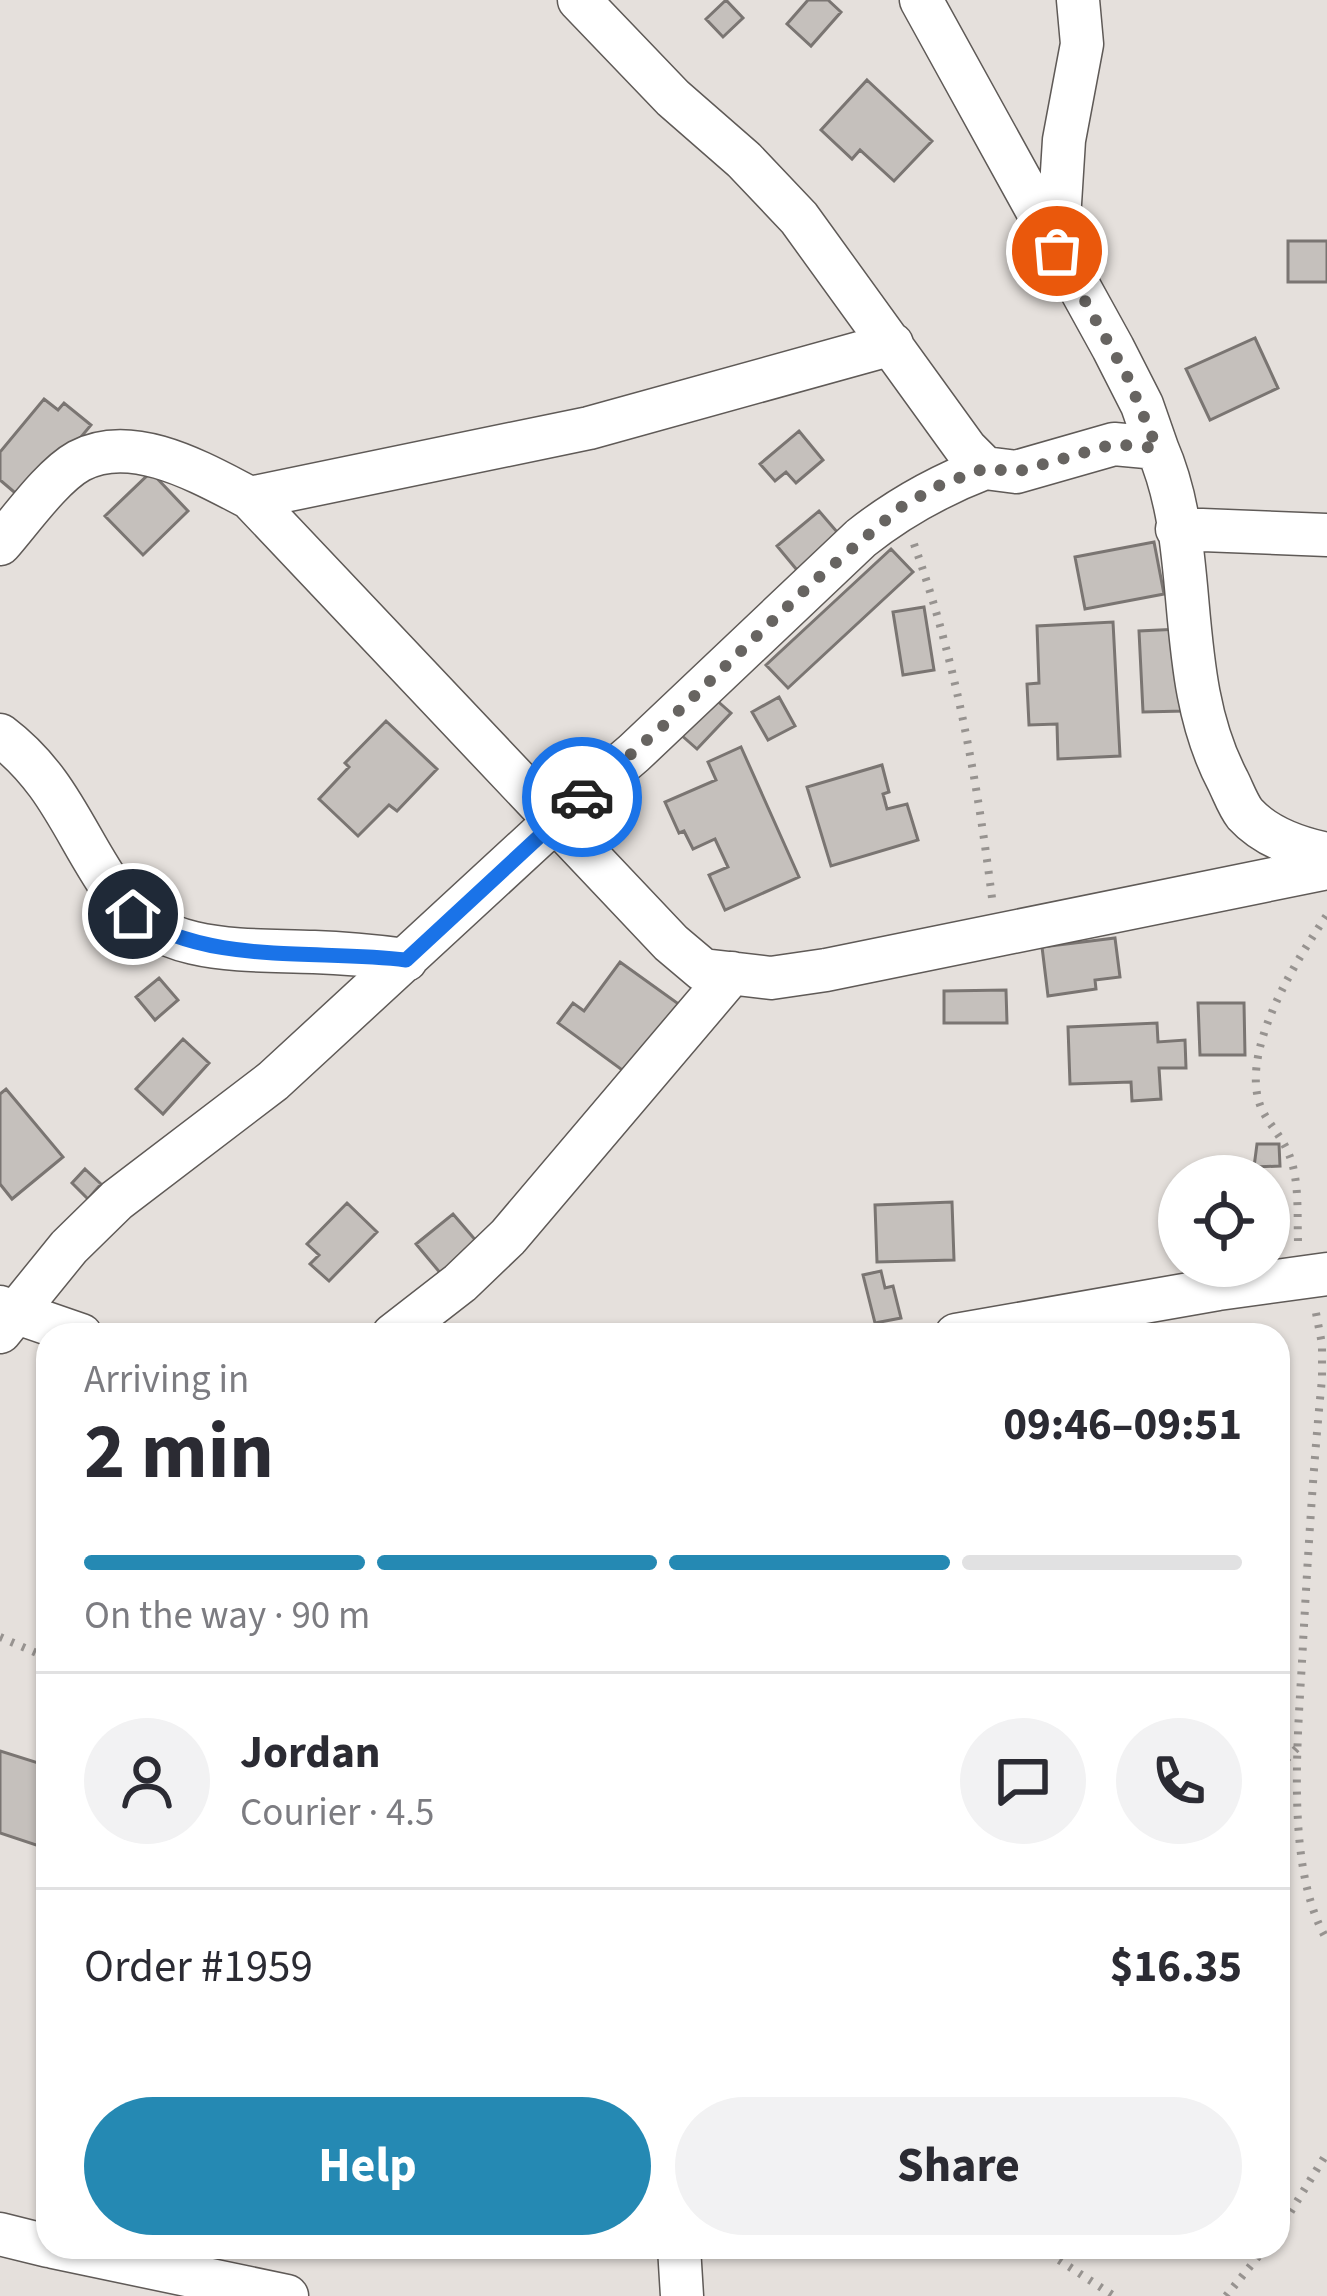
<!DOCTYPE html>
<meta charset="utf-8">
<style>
body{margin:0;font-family:"Source Sans 3",sans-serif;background:#f2f2f3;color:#2b2b33;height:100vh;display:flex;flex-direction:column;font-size:45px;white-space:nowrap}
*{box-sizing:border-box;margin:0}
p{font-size:39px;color:#7c7c81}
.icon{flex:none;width:66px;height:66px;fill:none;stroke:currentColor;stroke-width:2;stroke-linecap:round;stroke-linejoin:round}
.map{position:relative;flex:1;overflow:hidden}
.sheet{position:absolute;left:36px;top:1323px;width:1254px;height:936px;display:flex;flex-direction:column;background:#fff;border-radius:36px;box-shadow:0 3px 9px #0004}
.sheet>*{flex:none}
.controls{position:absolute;left:1158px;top:1155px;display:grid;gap:24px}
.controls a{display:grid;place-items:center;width:132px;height:132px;border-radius:50%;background:#fff;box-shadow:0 3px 9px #0004;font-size:60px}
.pin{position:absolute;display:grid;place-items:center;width:102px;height:102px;color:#fff;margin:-51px;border:6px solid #fff;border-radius:50%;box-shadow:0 3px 12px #0007}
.courier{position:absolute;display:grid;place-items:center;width:120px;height:120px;margin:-60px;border:9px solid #1a73e8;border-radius:50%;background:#fff;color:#222;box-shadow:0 3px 15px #0007}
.overview em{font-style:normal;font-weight:700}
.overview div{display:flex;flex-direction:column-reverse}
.overview{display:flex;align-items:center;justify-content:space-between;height:204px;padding:0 48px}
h1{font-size:78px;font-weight:700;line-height:90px}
.bar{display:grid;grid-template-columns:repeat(4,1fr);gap:18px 12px;align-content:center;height:144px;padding:0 48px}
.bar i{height:15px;border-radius:9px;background:#e1e1e2}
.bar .selected{background:#2589b3}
.bar p{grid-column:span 4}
.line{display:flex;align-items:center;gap:30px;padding:0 48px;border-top:3px solid #e1e1e2}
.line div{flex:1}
.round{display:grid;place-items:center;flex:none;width:126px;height:126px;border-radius:63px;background:#f2f2f3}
.action{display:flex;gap:24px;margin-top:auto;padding:24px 48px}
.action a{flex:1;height:138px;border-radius:72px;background:#2589b3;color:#fff;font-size:48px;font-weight:700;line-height:138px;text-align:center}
.action a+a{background:#f2f2f3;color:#2b2b33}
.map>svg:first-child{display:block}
.building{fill:#c5c0bc;stroke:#7a7572;stroke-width:3}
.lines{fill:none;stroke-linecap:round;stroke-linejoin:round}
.minor-casing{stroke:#5f5a57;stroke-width:45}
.path{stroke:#979390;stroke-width:8;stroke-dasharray:3 9;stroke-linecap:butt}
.minor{stroke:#fff;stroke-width:42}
.done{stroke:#676461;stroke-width:12;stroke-dasharray:0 21.6}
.route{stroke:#1a73e8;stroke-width:15}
</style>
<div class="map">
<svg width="1327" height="2296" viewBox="0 0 1327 2296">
<rect width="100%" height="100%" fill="#e5e0dc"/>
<path class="building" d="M726 0 743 18 723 37 706 19Z
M808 0H828L841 12 811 46 787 24Z
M867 80 932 141 894 181 860 150 852 159 821 130Z
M1288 241H1327V282H1288Z
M1255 338 1278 388 1210 420 1186 369Z
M44 399 58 410 64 403 91 425 46 479 20 497 0 480V452Z
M799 431 823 460 796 483 786 472 775 481 760 464Z
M151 472 188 511 143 555 105 516Z
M819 511 844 540 802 576 777 546Z
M1154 542 1164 594 1085 609 1075 557Z
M891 549 913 572 788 688 766 665Z
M924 607 934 670 903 675 893 612Z
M1113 622 1120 756 1058 759 1057 724 1029 725 1027 684 1039 683 1037 626Z
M1180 629 1184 711 1143 712 1139 631Z
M779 697 795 726 768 740 752 712Z
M714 698 731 713 697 749 680 734Z
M386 721 437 769 397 811 389 805 358 836 319 799 349 767 345 763Z
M741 747 799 877 725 910 709 875 728 867 715 839 693 849 684 831 679 833 665 802 716 780 708 762Z
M882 765 889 792 883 794 887 809 907 804 918 840 831 866 807 787Z
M1115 938 1120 977 1095 980 1096 989 1048 996 1042 947Z
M620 962 680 1005 629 1075 558 1023 573 1003 584 1011Z
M159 978 178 1000 155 1020 136 997Z
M1006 990 1007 1023H944V991Z
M1198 1003H1244L1245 1055H1200Z
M1157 1023 1158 1042 1185 1040 1186 1068H1159L1161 1099 1132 1101 1131 1082 1070 1084 1068 1027Z
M183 1039 209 1063 163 1114 136 1089Z
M6 1089 63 1157 12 1199 0 1184V1094Z
M1257 1144H1279L1280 1166 1254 1167Z
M85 1169 101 1184 88 1199 72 1183Z
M952 1202 954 1260 877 1262 875 1205Z
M347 1203 377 1232 329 1281 310 1264 319 1255 307 1244Z
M453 1214 484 1250 447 1281 416 1244Z
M881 1271 885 1288 893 1286 901 1318 875 1323 863 1275Z
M0 1751 48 1766V1849L0 1833Z"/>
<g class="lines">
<g class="minor-casing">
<path id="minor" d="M579 0 673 98 744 160 799 218 966 449 985 468 1016 472 1114 444 1157 448C1202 550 1172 675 1228 781 1233 791 1238 805 1245 814 1266 837 1298 848 1327 854
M921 0 1113 348 1142 405 1157 448
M1057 251 1064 140 1082 44 1078 0
M250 498 589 428 892 344
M1177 529 1327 535
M0 544C21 520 52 476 79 461 133 432 203 474 250 498L671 943 703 970 771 978 826 970 1327 868
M0 735C61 781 76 840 118 897 163 957 248 949 314 952 345 953 375 956 406 960
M0 1307 81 1335
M0 1332 69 1247 117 1200 273 1081 556 820 634 753 861 538C900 507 938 486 985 468
M393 1335 460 1283 508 1237 732 973
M956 1335 1218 1289 1327 1274
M0 2234 48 2246
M53 2247 287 2296
M679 2247 682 2296"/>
</g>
<path class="path" d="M914 544C955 658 977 778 992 898
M1298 1241C1297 1213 1300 1176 1287 1150 1280 1134 1264 1119 1259 1102 1242 1046 1297 959 1327 915
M1316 1313 1322 1344V1379C1313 1467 1308 1555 1303 1643 1299 1728 1283 1866 1327 1940
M0 1637 48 1658
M1278 1768 1297 1748
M1278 2232 1327 2153
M1039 2247 1114 2296
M1226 2296 1266 2247"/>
<use href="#minor" class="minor"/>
</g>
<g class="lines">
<path class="done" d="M582 797 663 726 812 583 901 507 940 485 986 468 1016 472 1114 444 1157 448 1127 376 1057 251"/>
<path class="route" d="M133 914C207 966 318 949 406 960L582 797"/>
</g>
</svg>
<div class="controls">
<a><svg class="icon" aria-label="locate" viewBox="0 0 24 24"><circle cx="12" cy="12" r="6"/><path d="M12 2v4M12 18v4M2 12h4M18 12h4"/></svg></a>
</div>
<div class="pin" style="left:1057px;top:251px;background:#ea580c"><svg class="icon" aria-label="bag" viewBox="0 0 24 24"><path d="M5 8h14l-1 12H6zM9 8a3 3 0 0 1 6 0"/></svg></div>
<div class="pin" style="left:133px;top:914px;background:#1f2937"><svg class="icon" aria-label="home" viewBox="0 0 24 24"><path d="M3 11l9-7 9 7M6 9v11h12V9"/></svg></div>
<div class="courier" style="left:582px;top:797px"><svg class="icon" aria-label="car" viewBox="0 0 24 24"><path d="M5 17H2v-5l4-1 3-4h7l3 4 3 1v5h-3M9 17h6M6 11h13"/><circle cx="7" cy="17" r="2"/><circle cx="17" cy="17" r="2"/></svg></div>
<section class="sheet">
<div class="overview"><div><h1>2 min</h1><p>Arriving in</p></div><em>09:46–09:51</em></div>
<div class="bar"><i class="selected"></i><i class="selected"></i><i class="selected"></i><i></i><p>On the way · 90 m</p></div>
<div class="line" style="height:216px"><a class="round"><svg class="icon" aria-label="person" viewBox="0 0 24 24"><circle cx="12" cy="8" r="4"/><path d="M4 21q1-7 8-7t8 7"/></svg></a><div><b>Jordan</b><p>Courier · 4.5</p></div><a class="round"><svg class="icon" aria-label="chat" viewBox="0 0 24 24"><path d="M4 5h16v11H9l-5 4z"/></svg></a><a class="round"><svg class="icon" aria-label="phone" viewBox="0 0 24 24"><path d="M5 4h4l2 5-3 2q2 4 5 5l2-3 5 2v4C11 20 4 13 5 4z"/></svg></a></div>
<div class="line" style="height:156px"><div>Order #1959</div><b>$16.35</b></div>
<div class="action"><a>Help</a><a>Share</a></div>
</section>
</div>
